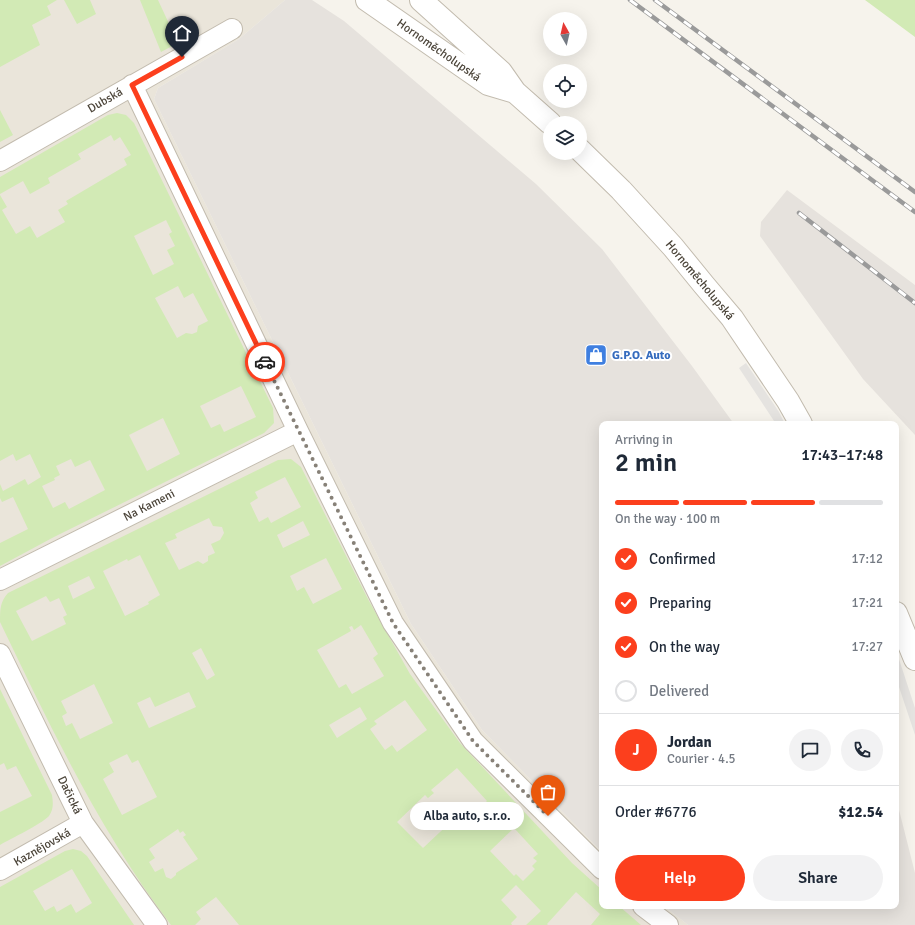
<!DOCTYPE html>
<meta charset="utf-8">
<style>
body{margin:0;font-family:Signika,sans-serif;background:#f2f2f3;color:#1f2937;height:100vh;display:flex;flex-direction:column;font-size:15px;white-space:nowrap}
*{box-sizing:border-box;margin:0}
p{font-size:13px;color:#747a83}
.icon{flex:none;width:22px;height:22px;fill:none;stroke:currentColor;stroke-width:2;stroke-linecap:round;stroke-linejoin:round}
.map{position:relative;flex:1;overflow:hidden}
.panel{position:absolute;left:599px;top:421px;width:300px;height:488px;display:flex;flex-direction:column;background:#fff;border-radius:8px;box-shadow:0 4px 16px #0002}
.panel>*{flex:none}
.needle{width:26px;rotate:352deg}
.tools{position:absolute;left:543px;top:12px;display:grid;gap:8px}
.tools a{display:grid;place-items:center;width:44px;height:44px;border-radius:50%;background:#fff;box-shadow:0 4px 16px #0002;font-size:20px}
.pin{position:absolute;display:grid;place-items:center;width:34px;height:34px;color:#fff;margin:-41px -17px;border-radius:50% 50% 50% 0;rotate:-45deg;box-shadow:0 0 4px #0007}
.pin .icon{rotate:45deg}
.courier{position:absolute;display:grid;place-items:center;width:40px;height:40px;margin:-20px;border:3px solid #fc3f1d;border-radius:50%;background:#fff;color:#222;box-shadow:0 1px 5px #0007}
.bubble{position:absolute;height:28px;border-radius:14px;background:#fff;box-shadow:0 4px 16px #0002;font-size:13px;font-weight:600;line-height:28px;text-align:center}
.summary em{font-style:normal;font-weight:600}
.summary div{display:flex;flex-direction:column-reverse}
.summary{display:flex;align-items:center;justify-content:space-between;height:68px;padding:0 16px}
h1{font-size:26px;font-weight:600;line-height:30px}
.bar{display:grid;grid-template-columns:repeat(4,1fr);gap:6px 4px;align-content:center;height:48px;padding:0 16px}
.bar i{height:5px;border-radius:3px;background:#e0e1e3}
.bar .active{background:#fc3f1d}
.bar p{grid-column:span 4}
.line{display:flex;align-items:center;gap:10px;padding:0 16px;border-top:1px solid #e0e1e3}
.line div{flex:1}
.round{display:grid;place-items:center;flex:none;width:42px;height:42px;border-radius:21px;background:#f2f2f3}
ol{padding:0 16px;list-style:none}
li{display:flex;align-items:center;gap:12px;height:44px}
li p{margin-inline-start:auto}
li .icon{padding:4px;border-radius:50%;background:#fc3f1d;color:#fff;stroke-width:4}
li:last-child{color:#747a83}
li i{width:22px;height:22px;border:2px solid #e0e1e3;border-radius:50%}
.button{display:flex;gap:8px;margin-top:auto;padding:8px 16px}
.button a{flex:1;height:46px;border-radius:24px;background:#fc3f1d;color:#fff;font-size:16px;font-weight:600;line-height:46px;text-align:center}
.button a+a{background:#f2f2f3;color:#1f2937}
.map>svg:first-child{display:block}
.residential{fill:#eae5da}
.industrial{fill:#e6e2dd}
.green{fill:#d2eab5;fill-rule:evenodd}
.parking{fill:#e5e3e0}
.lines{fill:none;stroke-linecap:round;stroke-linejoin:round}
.minor-casing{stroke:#c2bbae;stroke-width:22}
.tertiary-casing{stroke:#c2bbae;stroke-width:24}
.minor{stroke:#fff;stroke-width:20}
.tertiary{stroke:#fff;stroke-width:22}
.rail-casing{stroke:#9a9a9a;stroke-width:4.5}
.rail{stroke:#fff;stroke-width:3;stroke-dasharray:9;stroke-linecap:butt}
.done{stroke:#878178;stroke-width:4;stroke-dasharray:0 7.2}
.route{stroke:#fc3f1d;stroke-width:5}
.labels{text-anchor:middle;stroke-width:4;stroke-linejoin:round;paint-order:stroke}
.street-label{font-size:12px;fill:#4b4439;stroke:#fff}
.shop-label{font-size:12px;font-weight:bold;fill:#366cbe;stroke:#fff;text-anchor:start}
</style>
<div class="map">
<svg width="915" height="925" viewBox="0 0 915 925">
<rect width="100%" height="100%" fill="#f6f3ec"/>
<path class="residential" d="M0 0H285L239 39 158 88 154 99 411 624 482 730 602 852V906H664L688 925H0Z"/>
<path class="industrial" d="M285 0H312L344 21 536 184 602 249 692 366 734 424H602V852L482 730 411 624 154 99 158 88 239 39Z
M787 190 915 285V435L863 379 760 236 761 222Z
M896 798 915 873V925H688L664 906H896Z"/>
<path class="green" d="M0 0H57L47 6 51 15 32 25 40 45 0 67Z
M64 0H90L96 14 77 24Z
M140 0H158L178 43 161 52Z
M865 0H915V37Z
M0 110 13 135 0 142Z
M117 113 126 115 134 123 273 408 274 423 264 433 54 537 0 566V543L28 529 13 497 2 502 0 498V484L3 491 25 479 28 485 41 477 30 454 16 461 13 454 0 461V195L7 207 2 210 16 234 30 226 37 238 65 222 58 210 68 204 66 201 127 165 124 159 131 155 120 137 114 141 111 135 78 154 81 159 48 178 50 183 30 194 23 181 0 194V177L108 115ZM166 220 172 232 169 234 175 246 167 250 174 264 153 275 134 236ZM178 286 184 298 193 293 208 321 198 326 197 332 192 334 186 333 177 338 155 298ZM241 386 256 417 224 432 220 424 211 428 200 406ZM163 418 180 454 147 471 129 435ZM71 459 75 467 90 460 105 490 69 509 65 502 53 508 42 486 55 480 54 478 60 475 56 466Z
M291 459 301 467 369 601 410 674 460 743 572 863 602 890V906H619L641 925H591L600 914 576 892 547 924 548 925H526L541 911 516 885 501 900 517 917 511 923 512 925H239L216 897 196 912 201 919 195 925H171C100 832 50 726 0 622 0 609 0 602 8 593L278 460ZM285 477 301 507 271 523 268 517 259 522 250 503 258 498 255 492ZM209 518 213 526 222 527 224 533 220 540 211 544 215 553 208 556V561L203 564 198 561 179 570 165 543 177 538 175 534ZM303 521 310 535 283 548 277 535ZM140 555 160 595 148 602 149 604 125 616 103 571 127 559 128 561ZM326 558 342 589 313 604 304 587 297 591 290 576ZM89 576 95 588 73 599 68 586ZM46 596 50 602 59 598 67 615 63 617 66 624 32 641 16 611ZM361 625 378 654 373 658 384 676 352 694 346 684 339 688 317 650 351 631 349 627 352 626 354 630ZM201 648 215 675 207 680 192 653ZM94 684 113 723 80 739 72 723 66 726 62 716 67 713 61 701ZM189 692 196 707 149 728 137 703 150 697 155 707ZM405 700 427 730 397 752 392 745 385 750 370 729 377 724 374 721ZM360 707 367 719 337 738 329 725ZM127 754 132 763 138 760 157 797 122 815 103 779 114 772 109 763ZM457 768 487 801 462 823 456 817 423 848 397 822 425 795 428 798 434 793 431 790ZM514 828 538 854 533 858 537 861 532 866 535 869 523 881 516 874 514 876 490 851ZM178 829 180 833 183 831 186 835 183 837 198 859 176 873V875L171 879 166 877 163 868 155 872 149 862 155 858 149 849Z
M0 689 52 795C53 802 54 809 49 816 40 825 12 838 0 845V812L32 796 16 766 7 770 4 763 0 765Z
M73 849 81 851 87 856 134 925H0V887L65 851ZM72 869 92 903 76 913 71 904 57 912 54 906 45 911 33 891Z"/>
<path class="parking" d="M746 363 779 412 785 424H776L739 368Z
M896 650 915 708V735L896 678Z"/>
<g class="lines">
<g class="minor-casing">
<path id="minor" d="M132 85 298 431 393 623 473 741 602 869
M0 161 232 29
M0 580 298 431
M0 654 83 823 157 925
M0 870 83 823
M643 906 668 925"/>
</g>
<g class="tertiary-casing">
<path id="tertiary" d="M367 0 488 84 515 92
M421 0 501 72 515 92 550 123
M580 150 621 190 673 247 704 285 732 318 788 401 801 424
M896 613 915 659"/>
</g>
<use href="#minor" class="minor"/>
<use href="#tertiary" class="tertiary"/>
<g class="rail-casing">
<path id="rail" d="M630 0 915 212
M655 0 915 192
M799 213 915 303"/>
</g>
<use href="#rail" class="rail"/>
</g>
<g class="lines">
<path class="done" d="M265 362 393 623 473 741 548 816"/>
<path class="route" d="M182 57 132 85 265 362"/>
</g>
<defs>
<g id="shop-square" transform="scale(1.15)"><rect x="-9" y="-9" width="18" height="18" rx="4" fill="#3f7fe0" stroke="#fff"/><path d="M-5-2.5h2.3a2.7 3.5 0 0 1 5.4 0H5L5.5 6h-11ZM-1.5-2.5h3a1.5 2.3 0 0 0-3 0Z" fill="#fff"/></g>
</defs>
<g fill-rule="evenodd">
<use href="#shop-square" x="596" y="355"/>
</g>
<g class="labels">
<g class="street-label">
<text transform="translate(439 50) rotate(35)" y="4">Hornoměcholupská</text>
<text transform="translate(105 100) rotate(-30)" y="4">Dubská</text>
<text transform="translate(700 280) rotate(50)" y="4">Hornoměcholupská</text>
<text transform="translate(149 505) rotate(-27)" y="4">Na Kameni</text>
<text transform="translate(70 795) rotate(64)" y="4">Dačická</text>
<text transform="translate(42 847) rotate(-30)" y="4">Kaznějovská</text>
</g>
<g class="shop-label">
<text x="612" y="359">G.P.O. Auto</text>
</g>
</g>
</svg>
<div class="tools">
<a><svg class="needle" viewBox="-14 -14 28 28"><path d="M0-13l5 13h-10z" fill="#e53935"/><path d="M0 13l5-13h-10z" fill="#747a83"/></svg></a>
<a><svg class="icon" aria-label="locate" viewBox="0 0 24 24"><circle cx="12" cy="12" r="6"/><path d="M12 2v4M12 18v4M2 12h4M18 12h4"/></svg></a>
<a><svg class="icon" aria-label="layers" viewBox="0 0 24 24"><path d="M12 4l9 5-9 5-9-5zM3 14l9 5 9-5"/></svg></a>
</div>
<div class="pin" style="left:548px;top:816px;background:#ea580c"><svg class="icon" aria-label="bag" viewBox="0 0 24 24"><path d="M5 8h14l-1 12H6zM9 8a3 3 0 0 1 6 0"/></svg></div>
<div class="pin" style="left:182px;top:57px;background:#1f2937"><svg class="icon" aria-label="home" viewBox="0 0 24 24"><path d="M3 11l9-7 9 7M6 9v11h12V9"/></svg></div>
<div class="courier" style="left:265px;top:362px"><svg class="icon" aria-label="car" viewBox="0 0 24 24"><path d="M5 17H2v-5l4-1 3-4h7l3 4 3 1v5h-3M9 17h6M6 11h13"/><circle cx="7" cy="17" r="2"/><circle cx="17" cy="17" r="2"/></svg></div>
<div class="bubble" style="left:410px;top:802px;width:114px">Alba auto, s.r.o.</div>
<section class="panel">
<div class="summary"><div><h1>2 min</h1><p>Arriving in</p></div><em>17:43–17:48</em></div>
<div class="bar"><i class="active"></i><i class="active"></i><i class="active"></i><i></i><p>On the way · 100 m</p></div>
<ol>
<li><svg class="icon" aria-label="check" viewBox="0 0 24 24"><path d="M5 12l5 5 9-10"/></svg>Confirmed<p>17:12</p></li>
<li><svg class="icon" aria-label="check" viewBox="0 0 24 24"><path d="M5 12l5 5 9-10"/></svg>Preparing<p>17:21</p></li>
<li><svg class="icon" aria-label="check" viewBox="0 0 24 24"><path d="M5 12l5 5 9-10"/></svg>On the way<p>17:27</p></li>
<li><i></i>Delivered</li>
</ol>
<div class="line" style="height:72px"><b class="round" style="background:#fc3f1d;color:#fff">J</b><div><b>Jordan</b><p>Courier · 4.5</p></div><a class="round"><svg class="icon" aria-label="chat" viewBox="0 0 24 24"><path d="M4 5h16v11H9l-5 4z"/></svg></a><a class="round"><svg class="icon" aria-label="phone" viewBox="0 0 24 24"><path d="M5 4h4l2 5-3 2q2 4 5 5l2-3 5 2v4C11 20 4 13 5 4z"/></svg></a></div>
<div class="line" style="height:52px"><div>Order #6776</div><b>$12.54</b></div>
<div class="button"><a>Help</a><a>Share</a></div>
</section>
</div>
